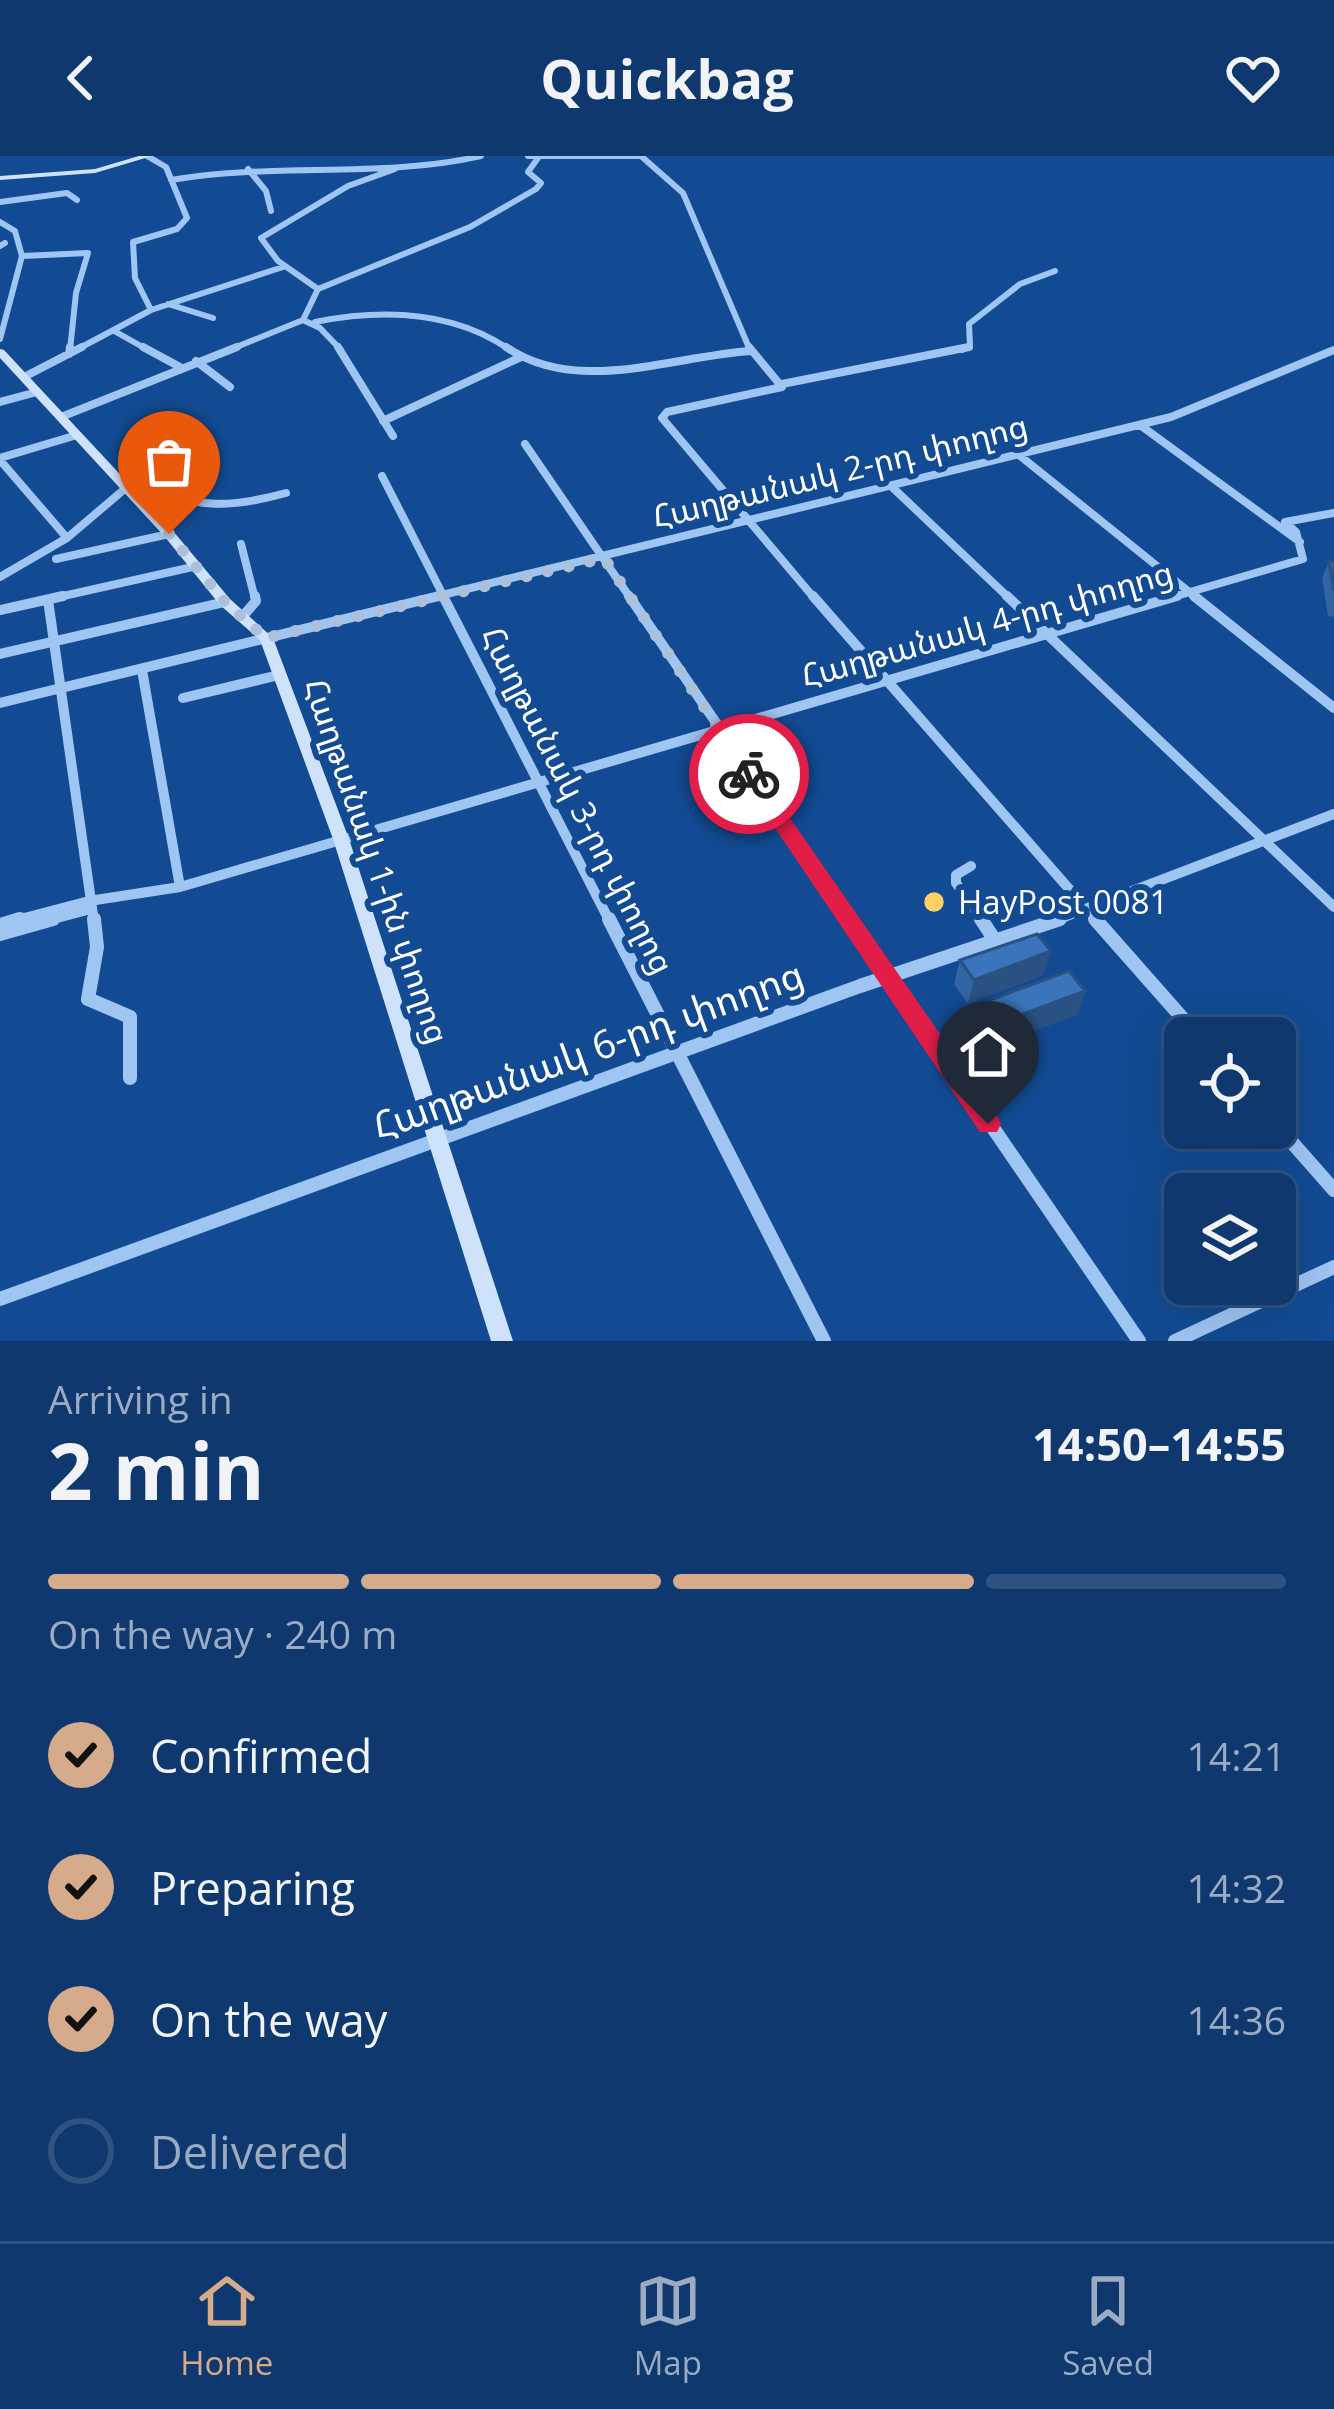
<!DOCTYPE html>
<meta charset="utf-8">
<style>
body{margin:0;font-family:"Open Sans","Noto Sans Armenian",sans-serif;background:#1c4376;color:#f1f3f6;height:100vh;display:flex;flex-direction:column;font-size:45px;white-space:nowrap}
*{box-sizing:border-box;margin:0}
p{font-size:39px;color:#9bacc2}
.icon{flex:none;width:66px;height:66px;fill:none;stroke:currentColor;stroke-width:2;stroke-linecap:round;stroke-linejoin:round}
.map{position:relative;height:1185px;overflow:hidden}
.details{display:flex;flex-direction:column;background:#0e386e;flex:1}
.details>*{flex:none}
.tools{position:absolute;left:1164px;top:861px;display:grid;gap:24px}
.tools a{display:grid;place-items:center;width:132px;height:132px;border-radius:18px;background:#0e386e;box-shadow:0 12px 48px #0002,0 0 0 3px #2e5281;font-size:60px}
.pin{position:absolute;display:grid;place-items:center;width:102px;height:102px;color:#fff;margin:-123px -51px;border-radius:50% 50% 50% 0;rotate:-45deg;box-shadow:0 0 12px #0007}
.pin .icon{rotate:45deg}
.courier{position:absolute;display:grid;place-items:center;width:120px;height:120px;margin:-60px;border:9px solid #e11d48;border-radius:50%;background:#fff;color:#222;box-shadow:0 3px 15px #0007}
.summary em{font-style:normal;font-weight:700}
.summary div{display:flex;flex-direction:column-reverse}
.summary{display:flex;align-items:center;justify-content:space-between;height:204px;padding:0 48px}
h1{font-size:78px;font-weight:700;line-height:90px}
.bar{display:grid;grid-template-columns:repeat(4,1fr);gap:18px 12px;align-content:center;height:144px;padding:0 48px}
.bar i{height:15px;border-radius:9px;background:#2e5281}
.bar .selected{background:#d6ab8b}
.bar p{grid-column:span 4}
ol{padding:0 48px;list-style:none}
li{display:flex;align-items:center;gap:36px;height:132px}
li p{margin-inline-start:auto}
li .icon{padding:12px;border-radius:50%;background:#d6ab8b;color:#111;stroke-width:4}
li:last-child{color:#9bacc2}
li i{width:66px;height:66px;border:6px solid #2e5281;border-radius:50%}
header{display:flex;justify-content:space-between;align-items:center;height:156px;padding:0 48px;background:#0e386e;font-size:54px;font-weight:700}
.dock{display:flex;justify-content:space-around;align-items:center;height:168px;border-top:3px solid #2e5281;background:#0e386e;font-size:33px;color:#9bacc2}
.dock a{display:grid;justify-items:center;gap:6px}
.dock .selected{color:#d6ab8b}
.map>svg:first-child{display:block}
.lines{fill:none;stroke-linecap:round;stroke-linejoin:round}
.street-far3{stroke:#9fc5f3;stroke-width:6}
.street-far2{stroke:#9fc5f3;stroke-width:8}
.street-far1{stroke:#9fc5f3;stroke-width:10}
.street{stroke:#9fc5f3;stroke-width:14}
.secondary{fill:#cee2fc;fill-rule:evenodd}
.wall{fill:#3265a1}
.shaded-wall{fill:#295283}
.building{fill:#3a75bb;stroke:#295283;stroke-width:3}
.route{fill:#e11d48}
.done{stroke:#acc0d9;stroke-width:12;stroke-dasharray:0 21.6}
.poi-dot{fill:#ffd161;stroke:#124b93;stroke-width:4.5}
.labels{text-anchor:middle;stroke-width:12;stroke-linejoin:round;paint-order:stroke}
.street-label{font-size:33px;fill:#fff;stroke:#124b93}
.poi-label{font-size:33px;fill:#fff;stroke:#124b93;text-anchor:start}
.near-street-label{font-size:39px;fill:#fff;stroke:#124b93}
</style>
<header><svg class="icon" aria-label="back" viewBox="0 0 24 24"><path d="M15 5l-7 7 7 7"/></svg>Quickbag<svg class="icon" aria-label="heart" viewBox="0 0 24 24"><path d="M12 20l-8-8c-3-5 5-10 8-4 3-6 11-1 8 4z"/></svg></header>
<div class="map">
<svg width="1334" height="1185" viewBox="0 0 1334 1185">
<rect width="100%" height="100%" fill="#124b93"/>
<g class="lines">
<path class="street-far3" d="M147 0 166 11 187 62 177 73 133 86 135 122 151 154
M528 0H641L683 37 750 194
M248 13 266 35 271 55
M171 24C274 6 379 23 481 0
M0 46 67 37 77 44
M0 66 15 75 22 100 0 183
M0 90 5 87
M22 100 88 97 76 137 70 194
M318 133 470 71 536 33 541 27 528 16 538 2
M318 133 278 105 261 82 348 30 395 13
M168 148 213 162
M303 164 318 133
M315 166C381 153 452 154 510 194
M116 176 148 194
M76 194 151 154 283 111
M229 194 303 164 320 172 341 194
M962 194 970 190 969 168 1020 128 1055 115"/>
<path class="street-far2" d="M143 191 180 211
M338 191 393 280
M506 191C577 240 672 200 751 195
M749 191 782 231 667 256 662 262 815 443
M69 198 70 191
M196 205 230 231
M24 221 82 191
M782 228 969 191
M0 246 37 236
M61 261 237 191
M383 265 521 201
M1140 269 1300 386
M525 288 631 443
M1019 299 1198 443
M0 302 77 279
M0 304 67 382
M382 320 445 443
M120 324C194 346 209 358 286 337
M891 330 1010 443
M241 388 255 443
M56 403 169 378
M0 421 67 382 127 331
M50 443 197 410
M426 443 1171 261 1334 194
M1166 443 1303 403 1296 376 1285 366 1334 357"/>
<path class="street-far1" d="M443 440 610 766
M629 440 853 766
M813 440 1098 766
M1007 440 1334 751
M1194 440 1334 552
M48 444 94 766
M0 454 63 440
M243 460 256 445 255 440
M0 498 225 446
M142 514 180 731
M183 542 279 519
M0 547 439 440
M971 710 956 719V727L983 766
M9 766 89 745 180 731 1177 440
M42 766 91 753
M1051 766 1334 658"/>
<path class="street" d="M94 763 97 791 88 843 130 861V922
M609 763 824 1185
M850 763 1139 1185
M981 763 996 786
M1095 763 1200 882
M0 769 20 763
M0 778 53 763
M1275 967 1334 1034
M0 1143 860 830 1060 763
M1175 1185 1334 1111"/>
<path class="secondary" d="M139 0H152L95 17 0 24V20L95 13Z
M0 193 4 194 173 375 230 443 273 482 349 683 513 1185H491L333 683 260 484 220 449 165 381 0 202Z"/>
</g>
<path class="wall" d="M1329 405H1334V461L1328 460 1322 422Z
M960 804 1043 819 968 848 954 828Z
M1085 835 1077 859 997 888 983 868 990 844Z"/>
<path class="shaded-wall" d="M1051 795 1043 819 968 848 974 824Z
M1085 835 1077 859 997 888 1004 865Z"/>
<path class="building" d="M1329 405H1334V435Z
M1037 778 1051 795 974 824 960 804Z
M1069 815 1085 835 1004 865 990 844Z"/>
<path class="route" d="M749 611 756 613 997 960 1001 968 997 976H980L742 623 739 618Z"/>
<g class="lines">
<path class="done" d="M169 378 225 446 266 482 604 402 749 618"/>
</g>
<circle class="poi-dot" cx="934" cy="746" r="12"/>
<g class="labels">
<g class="street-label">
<text transform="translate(840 315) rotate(-14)" y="12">Հաղթանակ 2-րդ փողոց</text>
<text transform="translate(987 468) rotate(-16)" y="12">Հաղթանակ 4-րդ փողոց</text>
<text transform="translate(578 644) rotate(63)" y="12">Հաղթանակ 3-րդ փողոց</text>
<text transform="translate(377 705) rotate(71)" y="12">Հաղթանակ 1-ին փողոց</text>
</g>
<g class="poi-label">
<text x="958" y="758">HayPost 0081</text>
</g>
<g class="near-street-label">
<text transform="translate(588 894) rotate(-20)" y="14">Հաղթանակ 6-րդ փողոց</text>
</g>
</g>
</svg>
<div class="tools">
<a><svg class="icon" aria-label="locate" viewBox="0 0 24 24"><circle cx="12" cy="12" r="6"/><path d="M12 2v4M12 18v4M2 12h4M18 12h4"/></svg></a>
<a><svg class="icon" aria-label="layers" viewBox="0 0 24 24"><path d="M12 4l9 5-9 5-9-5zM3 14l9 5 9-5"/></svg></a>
</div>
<div class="pin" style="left:169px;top:378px;background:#ea580c"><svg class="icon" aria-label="bag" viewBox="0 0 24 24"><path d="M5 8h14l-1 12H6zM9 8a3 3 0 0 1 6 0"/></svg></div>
<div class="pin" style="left:988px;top:968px;background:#1f2937"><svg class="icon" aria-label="home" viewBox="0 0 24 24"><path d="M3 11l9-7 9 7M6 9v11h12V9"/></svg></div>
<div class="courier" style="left:749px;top:618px"><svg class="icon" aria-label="bike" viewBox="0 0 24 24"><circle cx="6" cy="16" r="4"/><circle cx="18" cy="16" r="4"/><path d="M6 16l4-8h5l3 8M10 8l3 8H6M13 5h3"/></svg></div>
</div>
<section class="details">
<div class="summary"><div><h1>2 min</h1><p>Arriving in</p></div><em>14:50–14:55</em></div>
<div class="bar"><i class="selected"></i><i class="selected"></i><i class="selected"></i><i></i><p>On the way · 240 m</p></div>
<ol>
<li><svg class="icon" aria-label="check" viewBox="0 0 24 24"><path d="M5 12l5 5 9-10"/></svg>Confirmed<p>14:21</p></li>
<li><svg class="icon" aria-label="check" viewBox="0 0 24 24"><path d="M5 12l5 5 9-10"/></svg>Preparing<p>14:32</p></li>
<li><svg class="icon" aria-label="check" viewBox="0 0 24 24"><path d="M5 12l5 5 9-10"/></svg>On the way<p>14:36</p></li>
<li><i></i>Delivered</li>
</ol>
</section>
<nav class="dock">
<a class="selected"><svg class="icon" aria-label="home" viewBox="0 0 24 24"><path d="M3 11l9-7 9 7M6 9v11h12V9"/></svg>Home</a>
<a><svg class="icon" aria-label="map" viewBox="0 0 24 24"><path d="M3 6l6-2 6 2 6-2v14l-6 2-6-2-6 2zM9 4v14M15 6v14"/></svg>Map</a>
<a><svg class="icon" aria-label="saved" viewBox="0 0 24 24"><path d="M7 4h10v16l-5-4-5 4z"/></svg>Saved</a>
</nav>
